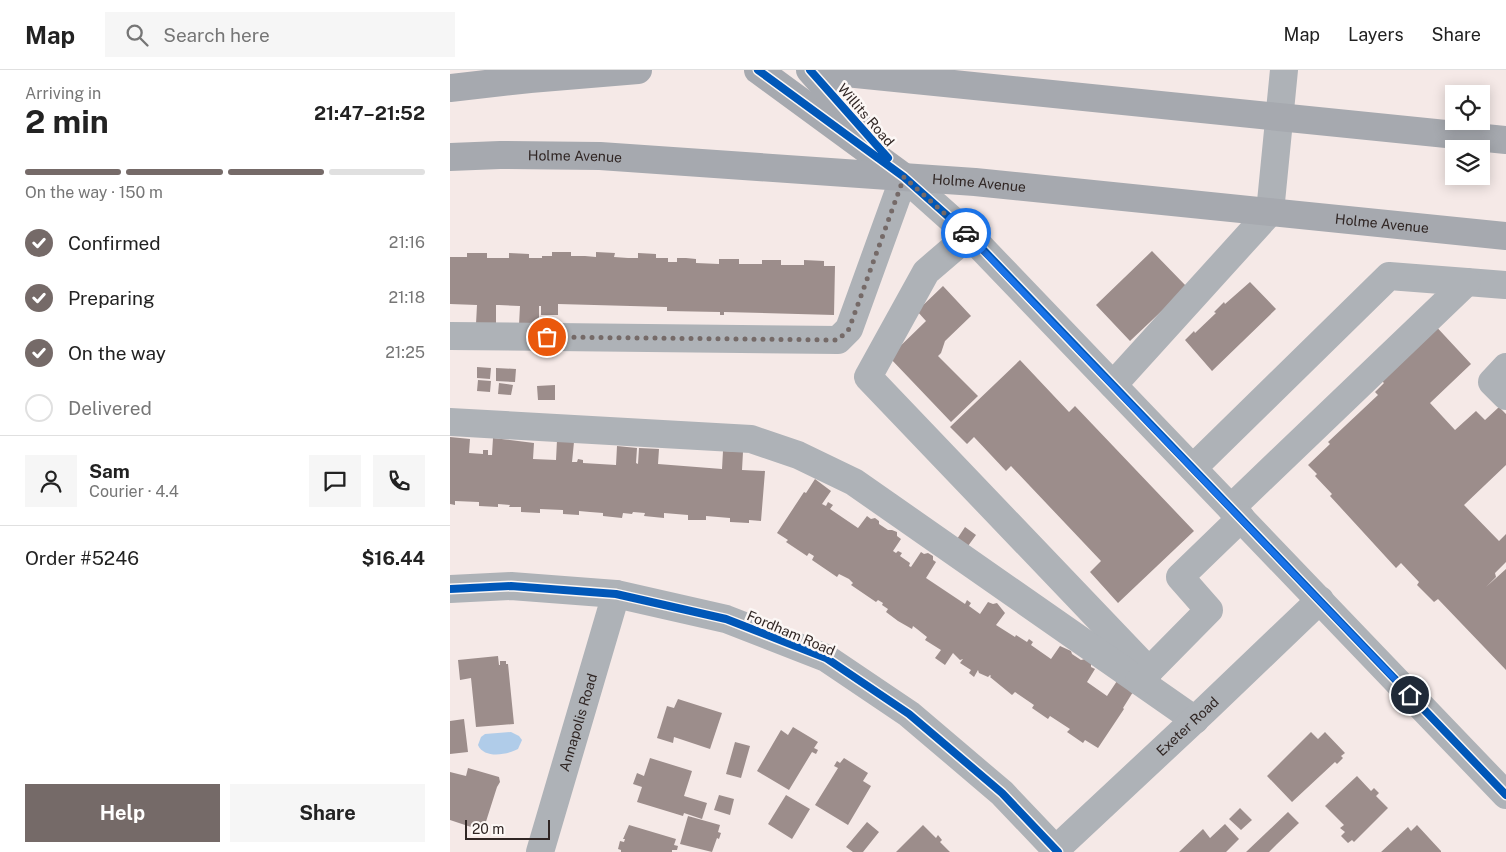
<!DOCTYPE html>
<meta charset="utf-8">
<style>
body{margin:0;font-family:"Public Sans",sans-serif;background:#f6f6f6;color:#222;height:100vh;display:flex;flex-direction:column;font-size:19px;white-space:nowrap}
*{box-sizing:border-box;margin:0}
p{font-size:16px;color:#767676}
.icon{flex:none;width:28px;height:28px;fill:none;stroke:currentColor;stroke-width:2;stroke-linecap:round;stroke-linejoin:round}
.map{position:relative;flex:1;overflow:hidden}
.details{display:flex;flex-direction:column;background:#fff;width:450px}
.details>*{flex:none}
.fabs{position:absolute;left:995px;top:15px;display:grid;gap:10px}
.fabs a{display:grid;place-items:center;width:45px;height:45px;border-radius:0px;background:#fff;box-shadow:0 2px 12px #0003;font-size:25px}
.scale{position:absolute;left:15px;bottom:12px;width:85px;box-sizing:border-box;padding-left:5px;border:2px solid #302624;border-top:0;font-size:14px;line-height:18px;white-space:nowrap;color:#302624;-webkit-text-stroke:4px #fcf7f5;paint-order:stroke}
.pin{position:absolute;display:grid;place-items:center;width:42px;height:42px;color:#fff;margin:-21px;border:2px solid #fff;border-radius:50%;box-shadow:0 1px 5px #0007}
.courier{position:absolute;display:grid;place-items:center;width:50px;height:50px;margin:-25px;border:4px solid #1a73e8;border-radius:50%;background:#fff;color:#222;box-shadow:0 1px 6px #0007}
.overview em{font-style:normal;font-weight:700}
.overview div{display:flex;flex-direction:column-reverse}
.overview{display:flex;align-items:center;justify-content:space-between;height:85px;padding:0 25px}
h1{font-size:32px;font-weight:700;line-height:38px}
.bar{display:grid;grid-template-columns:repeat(4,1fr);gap:8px 5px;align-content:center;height:60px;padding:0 25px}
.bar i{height:6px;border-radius:4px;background:#e0e0e0}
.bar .active{background:#756a68}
.bar p{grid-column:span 4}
.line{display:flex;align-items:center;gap:12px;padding:0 25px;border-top:1px solid #e0e0e0}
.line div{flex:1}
.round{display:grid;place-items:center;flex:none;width:52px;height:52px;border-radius:0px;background:#f6f6f6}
ol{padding:0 25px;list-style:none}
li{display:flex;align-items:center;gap:15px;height:55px}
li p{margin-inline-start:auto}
li .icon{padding:5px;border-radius:50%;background:#756a68;color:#fff;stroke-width:4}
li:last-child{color:#767676}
li i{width:28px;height:28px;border:2px solid #e0e0e0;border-radius:50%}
.cta{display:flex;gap:10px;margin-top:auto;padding:10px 25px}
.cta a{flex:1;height:58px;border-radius:0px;background:#756a68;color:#fff;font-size:20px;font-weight:700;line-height:58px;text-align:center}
.cta a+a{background:#f6f6f6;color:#222}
header{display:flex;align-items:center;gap:30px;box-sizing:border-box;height:70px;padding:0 25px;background:#fff;border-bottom:1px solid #e0e0e0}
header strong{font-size:24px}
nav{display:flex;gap:28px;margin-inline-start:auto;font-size:18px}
.search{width:350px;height:45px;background:#f6f6f6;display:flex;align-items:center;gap:12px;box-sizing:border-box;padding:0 18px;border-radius:0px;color:#767676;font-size:19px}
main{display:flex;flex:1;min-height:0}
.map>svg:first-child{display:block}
.water{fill:#b0cce9}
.building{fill:#9c8d8b}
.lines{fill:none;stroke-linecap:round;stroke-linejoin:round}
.minor{stroke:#aeb2b7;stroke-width:28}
.major{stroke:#a6a9af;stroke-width:28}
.cycleway-casing{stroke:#fcf7f5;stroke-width:11}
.cycleway{stroke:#0057b8;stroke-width:8}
.done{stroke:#756a68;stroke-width:5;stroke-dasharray:0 9}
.route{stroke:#1a73e8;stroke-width:6}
.labels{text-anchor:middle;stroke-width:5;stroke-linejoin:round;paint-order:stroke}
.street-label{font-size:14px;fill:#302624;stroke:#fcf7f5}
</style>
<header>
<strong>Map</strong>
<div class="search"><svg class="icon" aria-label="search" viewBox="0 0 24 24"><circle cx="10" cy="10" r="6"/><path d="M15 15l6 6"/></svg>Search here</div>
<nav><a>Map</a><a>Layers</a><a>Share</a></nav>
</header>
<main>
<section class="details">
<div class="overview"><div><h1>2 min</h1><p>Arriving in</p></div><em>21:47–21:52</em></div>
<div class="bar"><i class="active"></i><i class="active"></i><i class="active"></i><i></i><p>On the way · 150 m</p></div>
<ol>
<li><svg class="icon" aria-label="check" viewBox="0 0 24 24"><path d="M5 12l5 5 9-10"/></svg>Confirmed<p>21:16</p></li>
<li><svg class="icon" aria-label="check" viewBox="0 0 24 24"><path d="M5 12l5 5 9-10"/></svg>Preparing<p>21:18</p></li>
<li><svg class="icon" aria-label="check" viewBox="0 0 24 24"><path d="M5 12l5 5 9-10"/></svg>On the way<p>21:25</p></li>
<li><i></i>Delivered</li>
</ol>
<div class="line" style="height:90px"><a class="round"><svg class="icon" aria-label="person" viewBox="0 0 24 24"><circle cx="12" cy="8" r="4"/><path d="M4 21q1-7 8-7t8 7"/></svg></a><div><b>Sam</b><p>Courier · 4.4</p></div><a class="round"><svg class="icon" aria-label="chat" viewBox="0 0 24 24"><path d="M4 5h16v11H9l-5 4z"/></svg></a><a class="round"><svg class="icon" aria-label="phone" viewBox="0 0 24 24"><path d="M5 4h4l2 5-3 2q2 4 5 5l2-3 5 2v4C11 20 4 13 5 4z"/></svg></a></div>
<div class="line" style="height:65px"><div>Order #5246</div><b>$16.44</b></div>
<div class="cta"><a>Help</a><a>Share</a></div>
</section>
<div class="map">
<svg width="1056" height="782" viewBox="0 0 1056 782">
<rect width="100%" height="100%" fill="#f5e9e7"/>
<path class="water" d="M61 662 69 666 72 670 68 679C57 685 34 689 28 675L31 667 35 664Z"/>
<path class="building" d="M702 181 737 217 680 271 646 235Z
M102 182H121V186H135L146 187V182L165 183 164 187 178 188H188V183L206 184V188H218V192H227V188H236L246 189V193L269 194V189H289V194H312V190H331V195H354V190L374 191V196H385L384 245 274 242V245H270V242L217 241V237L108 234V245H91V236H89V255H69L70 236 49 235H46V254H26L27 235 0 234V187H17V183H37V188H59V183L79 184V188H92V186H102Z
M800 212 826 239 762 301 735 270 744 261 745 263 766 243 764 242 774 232 775 234Z
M493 216 521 246 495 271 491 283 488 286 528 326 501 352 439 287 476 251 467 241Z
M981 251 1021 294 980 333 1005 360 1026 341 1035 350 1049 337 1056 344V395L1014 435 1049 471 1056 464V492L1045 503 1046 507 1036 517 1056 499V600L988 529 984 532 967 515 969 512 951 493 946 498 880 426 882 424 865 406 867 404 858 395 880 374 878 372 928 325 925 322 934 313 925 304Z
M570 290 619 342 625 336 744 461 668 533 640 502 651 491 561 396 556 401 524 367 517 374 500 357Z
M27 297 41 298 40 309 27 308Z
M46 298 66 299 65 312 46 311Z
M28 310 41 311 40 322 27 321Z
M49 313 63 315 61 325 48 324Z
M105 315V330H88L87 316Z
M0 367 20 369 19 383 33 384V380H38V385H42L43 368 84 373 83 389 106 390 107 370 124 372 122 392H127L128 389 133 390V393L166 395 167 376 187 378 186 393 188 394 189 378 209 379 208 394 272 399 273 381 293 382 292 400 315 401 311 451 299 450V453L280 452V448L256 446V450H238V445L214 443V448L194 446 195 443 183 442 182 444 173 443 172 448 153 446V443L140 442 129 441V445L113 444V440L90 439V443L71 442V437H59L60 435 48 434V437L29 436V432L5 431V435L0 434Z
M365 409 381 421 372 434 376 436 378 432 383 435 380 439 408 458 417 446 421 449 425 448 429 451V454L438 460H442L447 462V466L451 469 443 481 446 483 448 481 452 483 450 486 460 493 459 496 461 497 471 482 474 484 478 483 483 486V490L486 492 476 508 515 534 517 530 521 533 519 536 530 544 538 532 543 534 547 533 555 543 546 555 565 567 566 565 577 572 579 569 583 572 581 575 601 589 610 576 621 581 622 584 631 590 635 589 641 593V597L645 599 637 612 657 626 667 611 683 622 673 638 674 639 648 678 635 670 633 673 617 662 620 659 600 646 598 649 582 638 584 635 565 622 562 625 540 607 541 606 540 605 538 607 529 603 528 600 524 607 519 603 521 600 510 593 513 589 510 590 503 583 495 595 485 588 491 580 475 570 477 567 467 559 463 556 462 559 448 551 436 542 438 539 432 535 433 533 428 530 426 532 401 515 403 513 399 509 389 504 387 507 362 490 364 486 359 483 357 486 336 472 338 470 327 463 354 422 356 423Z
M515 457 526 465 518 476 507 469Z
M48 586 49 595H50V591H56V594H58L64 654 26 657 21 608 10 610 8 590Z
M228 629 272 643 260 679 224 667 223 673 207 668 217 636 224 638Z
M14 649 18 682 0 684V651Z
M343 657 368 672 364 678 368 680 366 684 362 682 339 720 307 701 331 660 338 665Z
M861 662 868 669 875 662 895 683 891 686 893 688 887 694 885 692 842 732 817 706Z
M285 672 300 676 291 708 276 704Z
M200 688 242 701 234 726 257 733 252 749 234 743 233 746 187 732 192 717 183 714 187 703 194 706Z
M394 688 418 703 413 711 421 716 398 755 365 735 388 698 384 696 387 691 390 693Z
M18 698 49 707 50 712 47 717 33 761 0 750V702L16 706Z
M907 706 921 721 924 718 929 723 926 726 938 738 904 772 902 770 898 773 891 766 895 762 890 758 894 755 875 736Z
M269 725 284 729 280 745 264 740Z
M336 725 360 739 342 769 318 754Z
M790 738 802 750 791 760 779 749Z
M838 742 849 753 827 774 819 782H796Z
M238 746 270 755 268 762 271 763 269 769 267 768 262 782 230 774Z
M417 752 429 762 413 782H403L396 777Z
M775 754 789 769 776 782H729L753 759 760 768Z
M179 755 226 769 224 775 228 776 227 780H222V782H171V780L168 779 170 771 174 772 175 769H173Z
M473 755 486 768 488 765 492 770 490 772 500 782H446Z
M967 755 991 781V782H931L958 757 961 761Z"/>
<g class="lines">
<g class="minor">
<path d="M519 165 476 202 418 307 699 601"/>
<path d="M1017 212 1055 215"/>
<path d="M0 266 388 270 399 259 454 107 519 165 1056 725"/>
<path d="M1056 297 1042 312 1056 326"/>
<path d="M663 315 820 142 834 0"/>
<path d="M0 352 301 369 348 385 404 412 745 650"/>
<path d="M743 398 939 206 1017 212 781 438"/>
<path d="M0 519 61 516 166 524 276 549 376 588 459 644 552 723 608 782"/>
<path d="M689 611 759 540 730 507 791 448"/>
<path id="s1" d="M90 782 166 524"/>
<path id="s2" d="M603 782 755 640 870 530"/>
</g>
<g class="major">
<path d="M308 0 454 107"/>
<path d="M360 0 419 67"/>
<path d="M366 0 1056 70"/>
<path d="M0 18 80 9 188 0"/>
<path id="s3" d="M0 87 50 85 150 86 525 112 1056 166"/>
</g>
<g class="cycleway-casing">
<path id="cycleway" d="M308 0 454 107 519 165 1056 725
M360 0 438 88
M0 519 61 516 166 524 276 549 376 588 459 644 552 723 608 782"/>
</g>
<use href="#cycleway" class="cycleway"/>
</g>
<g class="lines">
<path class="done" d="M97 267 388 270 399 259 454 107 516 163"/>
<path class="route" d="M516 163 960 625"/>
</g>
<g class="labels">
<g class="street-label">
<text transform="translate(416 45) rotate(49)" y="5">Willits Road</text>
<text dy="5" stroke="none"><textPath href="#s3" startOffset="125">Holme Avenue</textPath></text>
<text dy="5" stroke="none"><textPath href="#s3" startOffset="530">Holme Avenue</textPath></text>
<text dy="5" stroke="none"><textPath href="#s3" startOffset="935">Holme Avenue</textPath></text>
<text transform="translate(341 563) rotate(23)" y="5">Fordham Road</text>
<text dy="5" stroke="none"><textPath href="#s1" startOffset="135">Annapolis Road</textPath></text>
<text dy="5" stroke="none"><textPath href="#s2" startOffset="184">Exeter Road</textPath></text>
</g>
</g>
</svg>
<div class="fabs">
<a><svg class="icon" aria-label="locate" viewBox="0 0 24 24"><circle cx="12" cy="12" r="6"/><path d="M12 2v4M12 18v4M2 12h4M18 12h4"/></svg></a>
<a><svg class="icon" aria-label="layers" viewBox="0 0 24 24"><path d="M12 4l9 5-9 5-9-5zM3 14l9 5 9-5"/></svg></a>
</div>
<div class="scale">20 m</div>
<div class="pin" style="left:97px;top:267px;background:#ea580c"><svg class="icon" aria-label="bag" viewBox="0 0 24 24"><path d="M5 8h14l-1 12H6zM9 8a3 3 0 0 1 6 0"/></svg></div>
<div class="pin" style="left:960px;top:625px;background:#1f2937"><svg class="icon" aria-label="home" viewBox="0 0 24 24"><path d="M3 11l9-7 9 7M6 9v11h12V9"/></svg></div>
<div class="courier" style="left:516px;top:163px"><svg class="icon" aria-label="car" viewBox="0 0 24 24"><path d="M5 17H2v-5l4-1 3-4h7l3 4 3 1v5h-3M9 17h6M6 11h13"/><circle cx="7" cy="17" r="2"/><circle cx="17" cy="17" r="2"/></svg></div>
</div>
</main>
